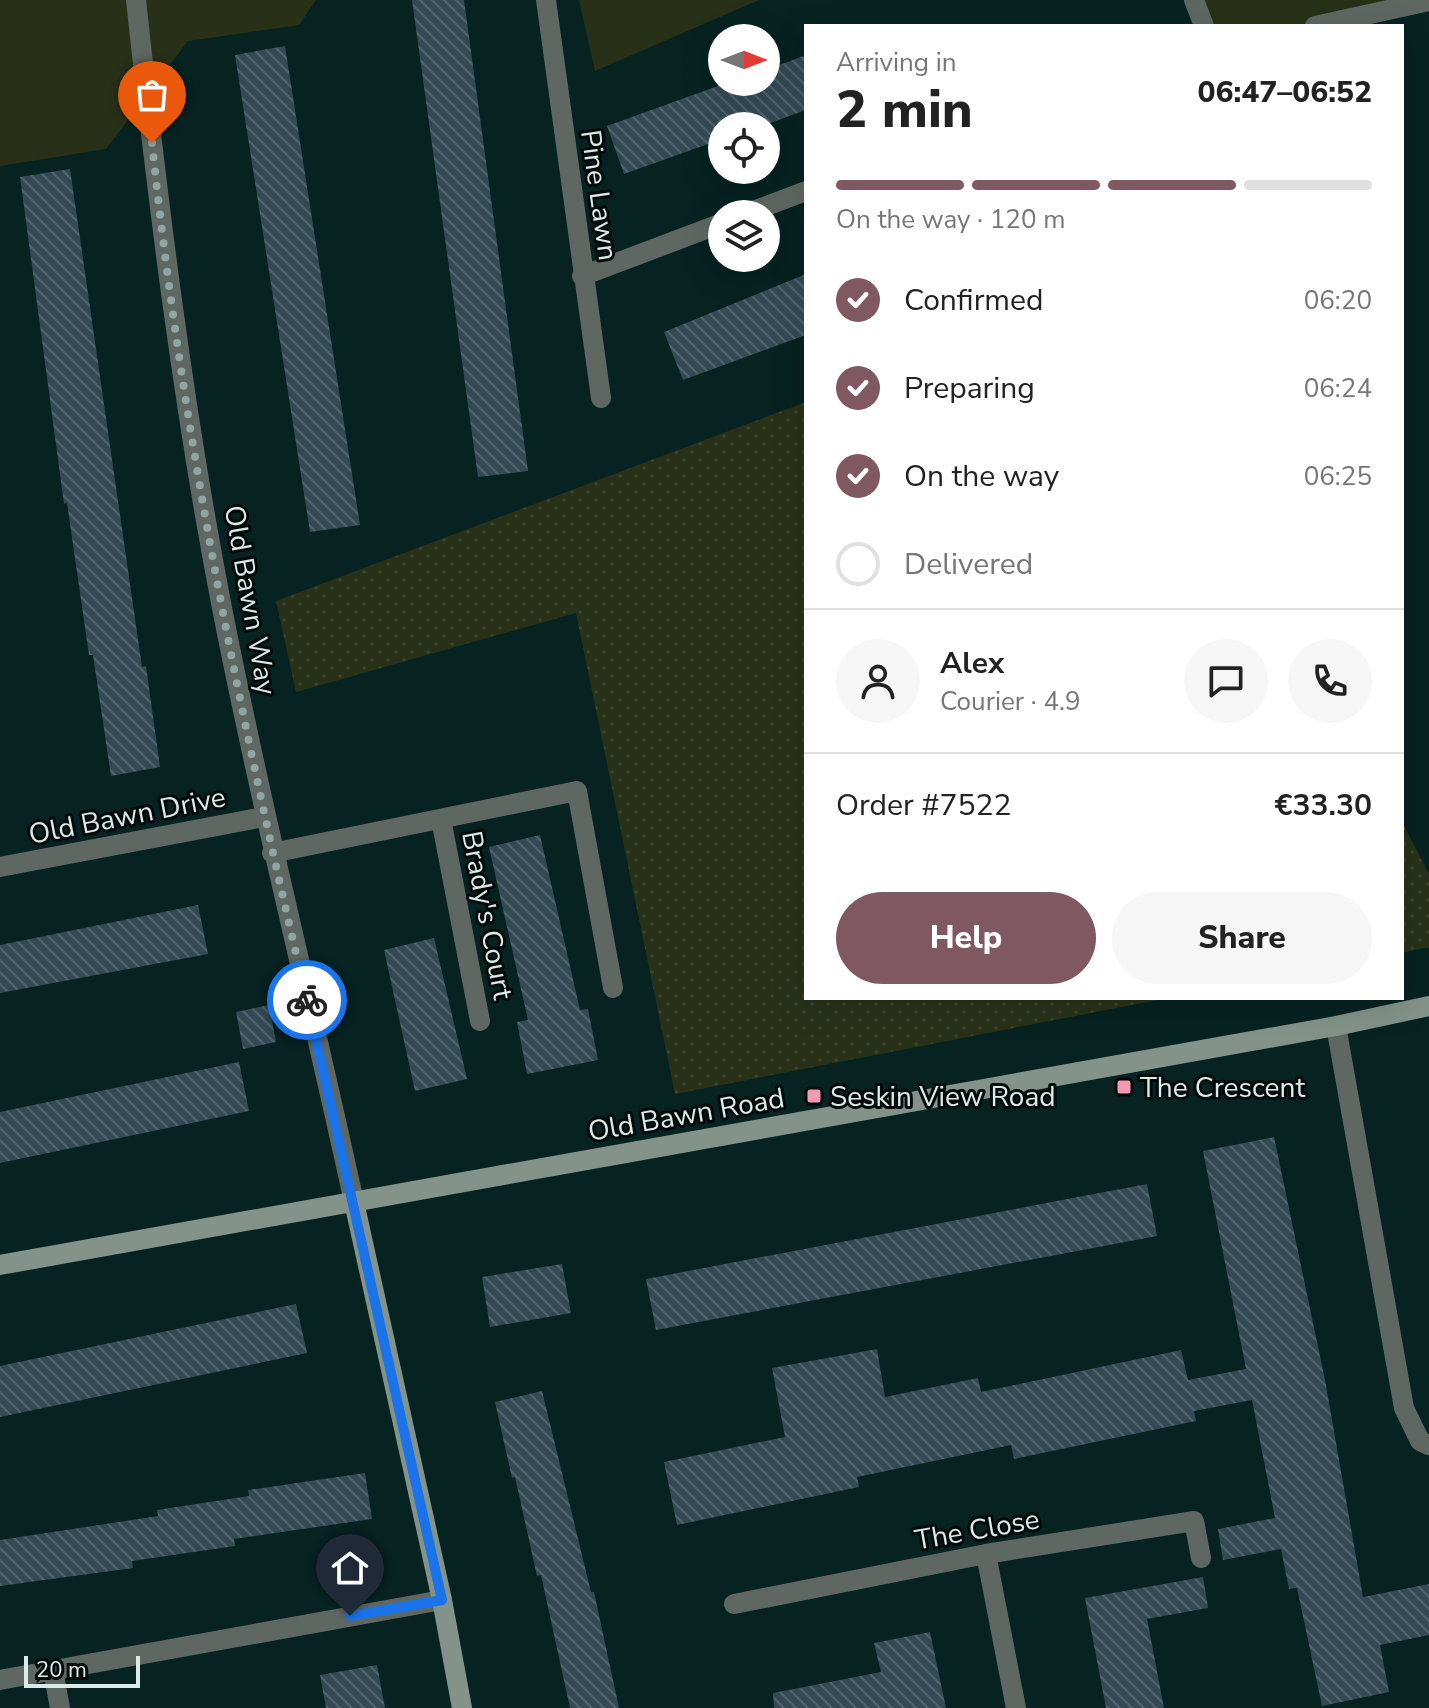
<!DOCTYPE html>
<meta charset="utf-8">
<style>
body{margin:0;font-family:"Nunito Sans",sans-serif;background:#f6f6f6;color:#222;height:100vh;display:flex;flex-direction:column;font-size:30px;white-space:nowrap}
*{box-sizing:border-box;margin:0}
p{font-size:26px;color:#767676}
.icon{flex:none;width:44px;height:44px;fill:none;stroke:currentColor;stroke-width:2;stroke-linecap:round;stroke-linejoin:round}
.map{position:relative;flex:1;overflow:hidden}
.details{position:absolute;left:804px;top:24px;width:600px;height:976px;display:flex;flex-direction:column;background:#fff;border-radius:0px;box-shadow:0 8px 32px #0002}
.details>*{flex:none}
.needle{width:52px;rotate:90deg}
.tools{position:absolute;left:708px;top:24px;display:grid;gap:16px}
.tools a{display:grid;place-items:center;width:72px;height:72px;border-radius:50%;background:#fff;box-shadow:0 8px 32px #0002;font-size:40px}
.scale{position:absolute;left:24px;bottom:20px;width:116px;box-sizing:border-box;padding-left:8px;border:4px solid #dbebea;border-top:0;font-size:22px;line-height:28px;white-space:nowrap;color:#dbebea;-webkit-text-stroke:6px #020909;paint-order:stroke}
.pin{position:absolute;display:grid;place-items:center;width:68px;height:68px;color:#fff;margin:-82px -34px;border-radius:50% 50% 50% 0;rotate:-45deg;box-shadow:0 0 8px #0007}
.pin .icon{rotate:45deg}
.courier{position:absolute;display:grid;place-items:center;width:80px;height:80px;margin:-40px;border:6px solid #1a73e8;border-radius:50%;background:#fff;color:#222;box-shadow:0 2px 10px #0007}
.overview em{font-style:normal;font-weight:800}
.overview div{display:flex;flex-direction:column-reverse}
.overview{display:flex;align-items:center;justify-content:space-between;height:136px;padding:0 32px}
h1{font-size:52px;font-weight:800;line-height:60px}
.bar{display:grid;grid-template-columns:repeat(4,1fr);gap:12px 8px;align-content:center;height:96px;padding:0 32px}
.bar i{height:10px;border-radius:6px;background:#e0e0e0}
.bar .selected{background:#805862}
.bar p{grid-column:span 4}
.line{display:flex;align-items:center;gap:20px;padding:0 32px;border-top:2px solid #e0e0e0}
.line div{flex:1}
.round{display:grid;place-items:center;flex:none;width:84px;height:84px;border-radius:42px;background:#f6f6f6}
ol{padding:0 32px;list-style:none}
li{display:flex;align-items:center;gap:24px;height:88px}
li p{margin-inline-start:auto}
li .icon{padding:8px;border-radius:50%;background:#805862;color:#fff;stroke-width:4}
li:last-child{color:#767676}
li i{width:44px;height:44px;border:4px solid #e0e0e0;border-radius:50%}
.action{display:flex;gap:16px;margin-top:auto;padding:16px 32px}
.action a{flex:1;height:92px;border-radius:48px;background:#805862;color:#fff;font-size:32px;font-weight:800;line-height:92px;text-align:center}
.action a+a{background:#f6f6f6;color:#222}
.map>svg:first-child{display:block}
.green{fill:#283118}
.park{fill:url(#park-dots)}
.building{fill:url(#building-back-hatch)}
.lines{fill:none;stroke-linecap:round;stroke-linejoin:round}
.street{stroke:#5e6762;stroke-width:20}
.secondary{stroke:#839389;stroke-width:20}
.done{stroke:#90a5a4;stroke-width:8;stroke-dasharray:0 14.4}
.route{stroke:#1a73e8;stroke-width:10}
.poi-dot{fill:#f29ab0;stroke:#020909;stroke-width:3}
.labels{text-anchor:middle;stroke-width:6;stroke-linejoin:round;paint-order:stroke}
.street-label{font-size:28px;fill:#dbebea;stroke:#020909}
.poi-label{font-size:28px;fill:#dbebea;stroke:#020909;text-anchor:start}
</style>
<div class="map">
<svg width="1429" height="1708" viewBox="0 0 1429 1708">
<defs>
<pattern id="park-dots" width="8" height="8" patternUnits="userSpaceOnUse" patternTransform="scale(2)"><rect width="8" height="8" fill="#283118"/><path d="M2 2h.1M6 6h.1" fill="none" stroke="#3c452e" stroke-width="1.8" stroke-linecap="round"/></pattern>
<pattern id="building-back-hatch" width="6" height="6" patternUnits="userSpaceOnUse" patternTransform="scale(2)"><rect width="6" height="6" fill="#334a55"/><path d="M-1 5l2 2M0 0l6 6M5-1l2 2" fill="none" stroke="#50646e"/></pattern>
</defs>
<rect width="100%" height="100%" fill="#062221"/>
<path class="green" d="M0 0H316L299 25 188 41 106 149 0 166Z
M579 0H759L595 71Z
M1194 0H1418L1309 26H1204Z"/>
<path class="park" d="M806 402V998H1168L675 1094 576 613 296 692 276 601Z
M1402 822 1429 874V947L1402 953Z"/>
<path class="building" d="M412 0H464L528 471 478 477Z
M285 46 360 525 310 532 235 55Z
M806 55V110L762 126H722V139L624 174 607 126 729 82H766V70Z
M70 169 142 667 146 666 160 767 111 776 93 655H89L67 503 64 504 20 177Z
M806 274V335L683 380 664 332Z
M540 835 580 1010 588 1009 598 1060 527 1074 517 1022 528 1020 489 847Z
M198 905 208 954 0 993V945Z
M434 938 467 1079 415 1091 384 950Z
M269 1005 276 1042 243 1049 236 1012Z
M239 1062 249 1111 0 1163V1112Z
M1274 1137 1325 1380 1363 1597 1429 1584V1635L1380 1645 1389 1692 1322 1706 1297 1588 1289 1589 1281 1549 1223 1560 1218 1529 1275 1518 1252 1400 1194 1411 1196 1421 1014 1459 1011 1445 857 1477 859 1487 677 1525 664 1462 785 1437 772 1368 877 1349 885 1397 978 1378 981 1392 1181 1350 1188 1380 1246 1369 1203 1151Z
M1147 1184 1157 1236 656 1330 646 1279Z
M562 1264 571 1313 490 1327 482 1277Z
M296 1304 307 1353 0 1417V1366Z
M542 1391 591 1592H594L619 1708H570L541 1575 537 1576 515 1477 512 1478 495 1402Z
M365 1473 372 1519 234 1539 235 1546 132 1561 133 1568 0 1586V1540L158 1516 157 1510 249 1496 248 1490Z
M1203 1577 1208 1608 1147 1619 1164 1708H1106L1085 1598Z
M930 1632 946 1708H774L773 1693 881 1672 874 1643Z
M377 1665 385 1708H326L320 1675Z"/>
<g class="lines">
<path class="street" d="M136 0C158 203 183 407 222 608 261 807 311 1004 354 1202
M546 0 601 398
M1194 0 1204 26
M1315 26 1429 1
M745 214 806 191
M582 276 722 223
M441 819 480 1021
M272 853 577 791 613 988
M0 867 264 817
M1336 1026 1404 1408 1420 1441 1429 1445
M986 1554 1016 1708
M734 1604 986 1554 1194 1521 1201 1558
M53 1670 60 1708
M0 1680 442 1600"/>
<path class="secondary" d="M354 1202 442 1600 462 1708
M0 1265 1336 1026 1429 1006"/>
</g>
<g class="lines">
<path class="done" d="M152 143C182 431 240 718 307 1000"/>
<path class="route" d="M307 1000 442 1600 350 1616"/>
</g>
<g class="poi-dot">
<rect x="1116" y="1079" width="16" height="16" rx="4"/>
<rect x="806" y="1088" width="16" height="16" rx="4"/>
</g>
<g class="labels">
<g class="street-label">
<text transform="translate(600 195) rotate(82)" y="10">Pine Lawn</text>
<text transform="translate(251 600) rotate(80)" y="10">Old Bawn Way</text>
<text transform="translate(127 815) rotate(-11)" y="10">Old Bawn Drive</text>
<text transform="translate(488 915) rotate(79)" y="10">Brady's Court</text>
<text transform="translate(686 1114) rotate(-10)" y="10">Old Bawn Road</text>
<text transform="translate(977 1529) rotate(-10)" y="10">The Close</text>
</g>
<g class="poi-label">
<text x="1140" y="1097">The Crescent</text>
<text x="830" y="1106">Seskin View Road</text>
</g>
</g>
</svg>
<div class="tools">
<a><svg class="needle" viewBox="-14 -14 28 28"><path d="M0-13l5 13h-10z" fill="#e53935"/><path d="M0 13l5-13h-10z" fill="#767676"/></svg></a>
<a><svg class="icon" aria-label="locate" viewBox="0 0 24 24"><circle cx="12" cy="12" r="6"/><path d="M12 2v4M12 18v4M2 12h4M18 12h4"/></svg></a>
<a><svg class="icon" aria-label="layers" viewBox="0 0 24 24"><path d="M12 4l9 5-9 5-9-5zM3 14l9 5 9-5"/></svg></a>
</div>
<div class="scale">20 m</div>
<div class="pin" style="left:152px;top:143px;background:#ea580c"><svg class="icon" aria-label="bag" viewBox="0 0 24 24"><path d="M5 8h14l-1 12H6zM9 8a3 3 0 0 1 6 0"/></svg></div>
<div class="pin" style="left:350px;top:1616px;background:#1f2937"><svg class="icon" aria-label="home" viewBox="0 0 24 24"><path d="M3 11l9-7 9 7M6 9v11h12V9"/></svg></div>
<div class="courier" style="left:307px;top:1000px"><svg class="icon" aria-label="bike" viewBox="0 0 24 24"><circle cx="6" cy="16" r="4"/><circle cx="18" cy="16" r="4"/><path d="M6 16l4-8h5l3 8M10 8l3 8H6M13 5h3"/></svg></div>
<section class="details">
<div class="overview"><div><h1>2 min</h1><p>Arriving in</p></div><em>06:47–06:52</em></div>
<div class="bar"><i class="selected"></i><i class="selected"></i><i class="selected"></i><i></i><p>On the way · 120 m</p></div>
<ol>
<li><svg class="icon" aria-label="check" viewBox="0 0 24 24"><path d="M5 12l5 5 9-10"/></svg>Confirmed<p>06:20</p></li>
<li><svg class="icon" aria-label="check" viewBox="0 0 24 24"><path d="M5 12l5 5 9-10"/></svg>Preparing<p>06:24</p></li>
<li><svg class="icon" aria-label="check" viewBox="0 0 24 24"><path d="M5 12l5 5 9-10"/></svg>On the way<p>06:25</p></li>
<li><i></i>Delivered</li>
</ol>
<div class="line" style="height:144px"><a class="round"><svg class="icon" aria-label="person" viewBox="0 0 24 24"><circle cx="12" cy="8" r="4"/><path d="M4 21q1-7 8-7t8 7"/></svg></a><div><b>Alex</b><p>Courier · 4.9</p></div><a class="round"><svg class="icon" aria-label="chat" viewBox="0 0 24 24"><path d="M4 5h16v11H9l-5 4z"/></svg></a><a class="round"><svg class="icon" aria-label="phone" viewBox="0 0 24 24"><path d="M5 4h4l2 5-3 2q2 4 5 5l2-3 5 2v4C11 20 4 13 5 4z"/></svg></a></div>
<div class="line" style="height:104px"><div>Order #7522</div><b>€33.30</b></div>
<div class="action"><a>Help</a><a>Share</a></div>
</section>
</div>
